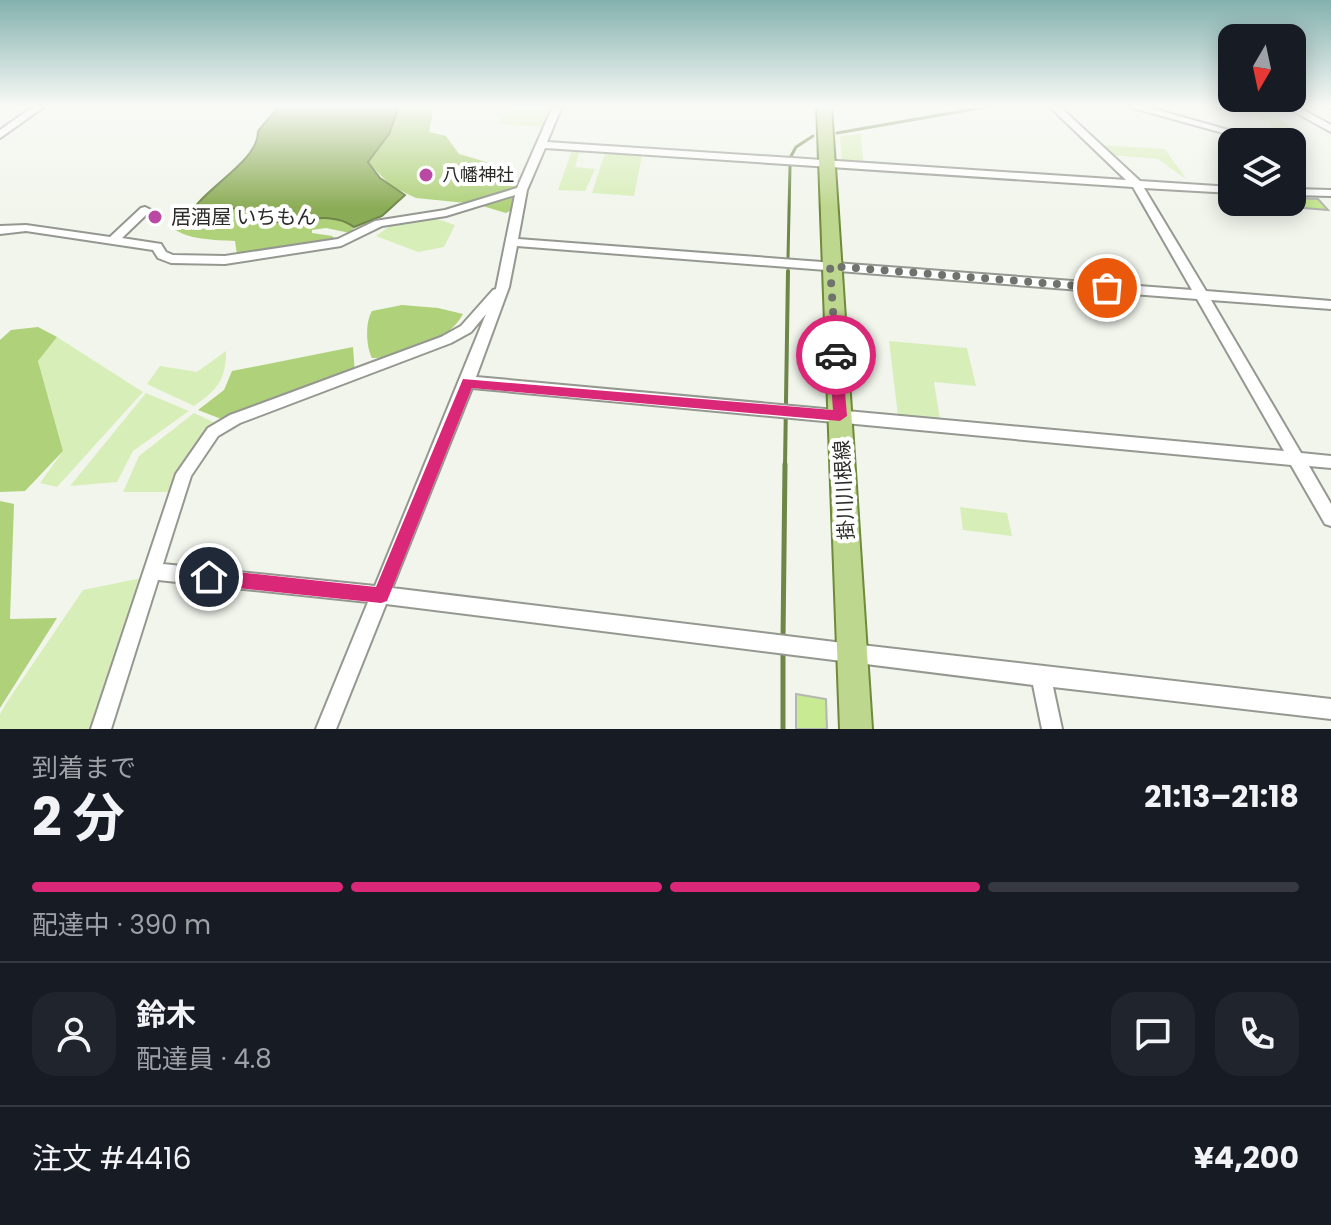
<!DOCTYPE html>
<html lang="ja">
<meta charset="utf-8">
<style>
body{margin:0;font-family:Poppins,"Noto Sans JP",sans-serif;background:#20242c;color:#f1f3f6;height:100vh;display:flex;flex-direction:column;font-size:30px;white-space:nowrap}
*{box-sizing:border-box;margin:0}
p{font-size:26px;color:#9ea1a6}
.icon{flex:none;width:44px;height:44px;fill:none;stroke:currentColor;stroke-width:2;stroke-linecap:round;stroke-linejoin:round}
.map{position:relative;height:729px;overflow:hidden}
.side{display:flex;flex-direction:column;background:#171b24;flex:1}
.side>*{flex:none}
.needle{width:52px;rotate:189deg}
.fabs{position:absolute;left:1218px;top:24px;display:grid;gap:16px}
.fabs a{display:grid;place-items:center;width:88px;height:88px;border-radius:16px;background:#171b24;box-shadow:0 4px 20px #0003;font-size:40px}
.pin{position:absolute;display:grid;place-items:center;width:68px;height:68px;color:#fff;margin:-34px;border:4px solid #fff;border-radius:50%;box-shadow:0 2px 8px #0007}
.courier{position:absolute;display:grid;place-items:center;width:80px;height:80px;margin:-40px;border:6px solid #db2777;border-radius:50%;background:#fff;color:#222;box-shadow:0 2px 10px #0007}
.headline em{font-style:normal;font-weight:700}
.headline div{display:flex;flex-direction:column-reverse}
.headline{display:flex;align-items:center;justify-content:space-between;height:136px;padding:0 32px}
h1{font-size:52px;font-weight:700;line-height:60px}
.bar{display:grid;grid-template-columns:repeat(4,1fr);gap:12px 8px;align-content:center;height:96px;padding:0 32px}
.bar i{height:10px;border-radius:6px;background:#363941}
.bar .current{background:#db2777}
.bar p{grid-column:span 4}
.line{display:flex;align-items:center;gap:20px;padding:0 32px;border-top:2px solid #363941}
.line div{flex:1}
.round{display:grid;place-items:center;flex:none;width:84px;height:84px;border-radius:24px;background:#20242c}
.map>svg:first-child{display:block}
.green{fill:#d8eeb9}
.forest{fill:#afd17a}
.water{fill:#8bac56;stroke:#6e8648;stroke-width:2}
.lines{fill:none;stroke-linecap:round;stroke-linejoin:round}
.stream-far2{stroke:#6e8648;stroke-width:3}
.stream-far1{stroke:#6e8648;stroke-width:4}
.stream{stroke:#6e8648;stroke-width:5}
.building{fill:#c7ea92;stroke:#b4b7af;stroke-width:2}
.minor-casing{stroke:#959890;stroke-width:4}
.primary-casing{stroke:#6e8a3a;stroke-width:4}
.minor{fill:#fff;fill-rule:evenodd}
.primary{fill:#bed78e;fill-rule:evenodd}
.route{fill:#db2777}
.done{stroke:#70726d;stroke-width:8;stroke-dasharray:0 14.4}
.poi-dot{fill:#ba49a4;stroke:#fff;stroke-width:3}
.labels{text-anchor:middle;stroke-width:8;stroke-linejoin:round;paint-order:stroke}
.far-poi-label{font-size:18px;fill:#2b2c29;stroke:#fff;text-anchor:start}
.poi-label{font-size:20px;fill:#2b2c29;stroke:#fff;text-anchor:start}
.street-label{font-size:20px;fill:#2b2c29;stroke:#fff}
</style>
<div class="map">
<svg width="1331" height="729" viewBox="0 0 1331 729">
<rect width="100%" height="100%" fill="#f1f5ec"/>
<path class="green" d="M509 106 552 109 542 127 499 124Z
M1247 106 1269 110 1274 114 1265 115 1277 116 1308 142H1280L1272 134V128L1263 114 1269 127Z
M861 134 863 163 842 162 840 136Z
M1101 145 1165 149 1186 179 1158 159 1112 155Z
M572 150H580L575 167 595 169 585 191 558 190Z
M605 153 642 156 634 196 592 193Z
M431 217 455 225 444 247 418 252 376 236 393 224Z
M57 337 143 392 57 487 40 483 63 451 38 361Z
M889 341 967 348 976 386 934 382 940 420 898 416Z
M226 351C226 380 217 390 194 406L147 384 160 366 197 372Z
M146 393 189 411 133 451 117 482 70 486Z
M194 413 222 426 179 488 166 492H123L139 456Z
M960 507 1007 513 1012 536 963 530Z
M142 578 100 729H0V714L7 702 83 590Z"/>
<path class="forest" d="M399 106H434L429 132 446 136 459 154 500 166 498 177 512 178 525 184 515 208 506 213 476 204 416 198 391 186 368 162 389 134Z
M201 199 302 219 338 218 353 225 354 228 350 233 326 228 312 230V233L332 236 338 241 237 255 235 241C217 240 185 240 172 227Z
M402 305 438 308 463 314C449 341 402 359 372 358 366 347 365 322 372 311Z
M38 327 57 337 38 361 63 451 25 491 0 492V340L11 330Z
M353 347 355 374 229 422 198 410 224 390 232 371Z
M0 501 14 504 10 619 57 618 0 708Z"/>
<path class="water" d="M279 106H399L389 134 368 162 380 178 405 195 382 216 354 227C330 209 299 224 271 222L274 216C258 214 238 206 222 209 209 211 200 223 186 223 195 191 259 164 258 131Z"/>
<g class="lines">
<path class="stream-far2" d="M837 133 991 106
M790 158 796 147 813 136
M788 258 790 166"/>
<path class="stream-far1" d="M785 466 788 271"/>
<path class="stream" d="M783 639 785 464
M783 651V729"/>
</g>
<path class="building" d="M1292 198 1318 199 1328 210 1292 207Z
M796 694 826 699 827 729H796Z"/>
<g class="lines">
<g class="minor-casing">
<path id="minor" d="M34 106H45L0 138V130Z
M553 106H562L547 142 1126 180 1049 106H1059L1140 181 1232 187V193L1144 188 1206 291 1331 301V309L1211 300 1301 453 1331 456V468L1309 466 1331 504V526L1325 524 1291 465 472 388 392 588 835 642 1331 699V719L1053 687 1062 729H1042L1033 685 386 604 336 729H316L368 602 158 580 111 729H91L176 474 208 428 230 415 441 337 461 326 493 290 496 289 515 195 446 216 382 226 341 246 225 264 171 263 158 258 153 250 26 231 0 234V226L26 225 110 237 141 208 145 207 151 210 149 212 122 238 161 244 166 252 173 255 225 256 338 239 375 221 445 210 517 188ZM545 148 1133 187 1192 290 518 239 527 190ZM517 246 1197 299 1284 451 476 377 509 287ZM486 314 375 586 163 564 191 476 218 436 240 423 451 343 471 332Z
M1126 106H1143L1232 131 1227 134Z
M1284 106H1296L1331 125V132Z
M1292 189 1331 190V196L1292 195Z"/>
</g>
<g class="primary-casing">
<path id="primary" d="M817 106H831L872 729H840Z"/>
</g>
<use href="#minor" class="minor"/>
<use href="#primary" class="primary"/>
</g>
<linearGradient id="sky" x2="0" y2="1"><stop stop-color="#83b1ae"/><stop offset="0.51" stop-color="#f9faf6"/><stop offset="1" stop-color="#f9faf6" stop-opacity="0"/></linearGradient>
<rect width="1331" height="208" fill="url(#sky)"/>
<path class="route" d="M836 350 842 355 847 416 840 421 472 388 387 601 381 603 209 585 201 577 209 569 376 587 463 379 833 410 829 355Z"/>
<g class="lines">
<path class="done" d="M836 355 830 266 1107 288"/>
</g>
<g class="poi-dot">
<circle cx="426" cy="175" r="8"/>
<circle cx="155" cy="217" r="8"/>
</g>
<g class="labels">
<g class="far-poi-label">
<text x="442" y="181">八幡神社</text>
</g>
<g class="poi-label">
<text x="171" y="224">居酒屋 いちもん</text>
</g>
<g class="street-label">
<text transform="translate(844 490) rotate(-93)" y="7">掛川川根線</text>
</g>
</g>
</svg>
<div class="fabs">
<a><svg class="needle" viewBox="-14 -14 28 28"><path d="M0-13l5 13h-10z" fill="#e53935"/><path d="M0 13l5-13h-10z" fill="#9ea1a6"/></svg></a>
<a><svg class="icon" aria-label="layers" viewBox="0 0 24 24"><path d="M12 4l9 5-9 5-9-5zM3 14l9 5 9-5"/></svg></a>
</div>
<div class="pin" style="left:1107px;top:288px;background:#ea580c"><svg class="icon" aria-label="bag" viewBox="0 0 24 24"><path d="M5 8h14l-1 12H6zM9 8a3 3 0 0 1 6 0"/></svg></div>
<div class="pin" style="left:209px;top:577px;background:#1f2937"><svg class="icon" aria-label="home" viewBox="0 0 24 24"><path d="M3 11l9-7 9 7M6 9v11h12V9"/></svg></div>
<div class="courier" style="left:836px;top:355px"><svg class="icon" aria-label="car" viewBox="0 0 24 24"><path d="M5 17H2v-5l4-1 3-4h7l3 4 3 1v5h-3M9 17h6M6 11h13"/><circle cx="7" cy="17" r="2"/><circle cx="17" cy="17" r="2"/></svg></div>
</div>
<section class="side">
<div class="headline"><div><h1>2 分</h1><p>到着まで</p></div><em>21:13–21:18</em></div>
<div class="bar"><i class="current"></i><i class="current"></i><i class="current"></i><i></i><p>配達中 · 390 m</p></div>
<div class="line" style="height:144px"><a class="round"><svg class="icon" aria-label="person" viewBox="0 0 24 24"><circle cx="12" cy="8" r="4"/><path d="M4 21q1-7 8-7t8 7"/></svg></a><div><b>鈴木</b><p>配達員 · 4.8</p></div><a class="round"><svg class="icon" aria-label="chat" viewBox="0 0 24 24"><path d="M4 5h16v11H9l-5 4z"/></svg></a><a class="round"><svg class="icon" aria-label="phone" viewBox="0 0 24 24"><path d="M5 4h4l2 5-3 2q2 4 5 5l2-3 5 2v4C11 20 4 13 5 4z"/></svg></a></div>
<div class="line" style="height:104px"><div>注文 #4416</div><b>¥4,200</b></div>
</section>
